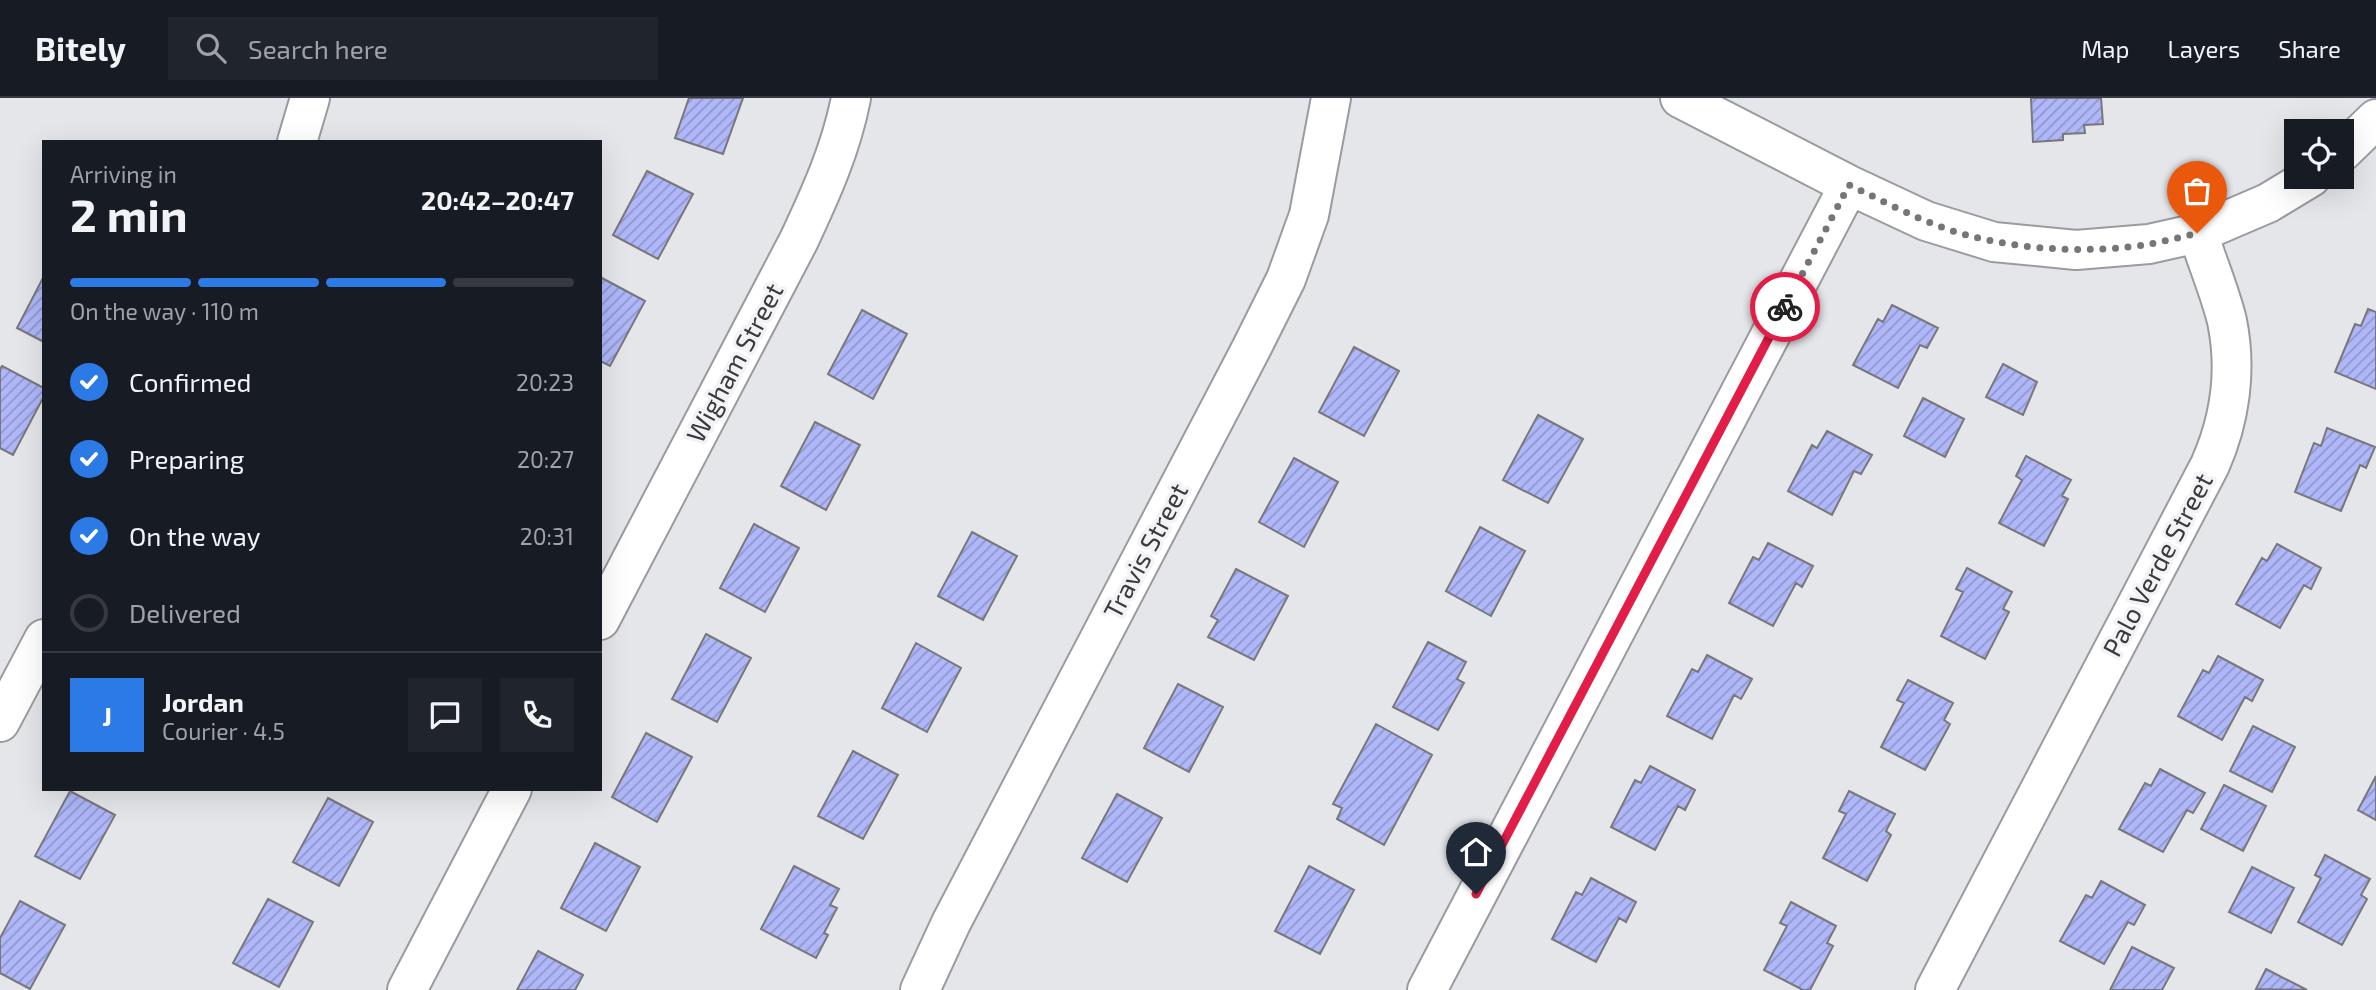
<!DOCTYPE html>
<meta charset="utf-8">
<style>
body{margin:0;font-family:"Exo 2",sans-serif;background:#20242c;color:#f1f3f6;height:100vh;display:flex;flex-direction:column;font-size:26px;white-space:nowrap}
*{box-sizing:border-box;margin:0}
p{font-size:23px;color:#9ea1a6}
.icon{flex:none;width:38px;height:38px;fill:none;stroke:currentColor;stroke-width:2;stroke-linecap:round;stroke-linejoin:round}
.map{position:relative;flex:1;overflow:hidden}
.side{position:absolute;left:42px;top:42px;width:560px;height:651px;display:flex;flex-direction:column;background:#171b24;border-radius:0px;box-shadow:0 7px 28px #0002}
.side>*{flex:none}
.fabs{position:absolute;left:2284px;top:21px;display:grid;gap:14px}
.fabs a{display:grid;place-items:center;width:70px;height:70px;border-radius:0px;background:#171b24;box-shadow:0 7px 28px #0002;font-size:35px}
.pin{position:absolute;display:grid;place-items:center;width:60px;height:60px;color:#fff;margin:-72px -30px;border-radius:50% 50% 50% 0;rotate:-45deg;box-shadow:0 0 7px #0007}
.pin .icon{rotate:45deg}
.courier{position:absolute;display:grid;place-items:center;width:70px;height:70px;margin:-35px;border:5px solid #e11d48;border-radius:50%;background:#fff;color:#222;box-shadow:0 2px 9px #0007}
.headline em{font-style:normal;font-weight:700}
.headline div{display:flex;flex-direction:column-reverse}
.headline{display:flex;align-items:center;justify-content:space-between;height:119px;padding:0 28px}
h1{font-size:46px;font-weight:700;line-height:52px}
.bar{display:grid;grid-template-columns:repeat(4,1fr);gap:10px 7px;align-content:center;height:84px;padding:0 28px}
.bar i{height:9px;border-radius:5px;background:#363941}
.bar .on{background:#2b7ae5}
.bar p{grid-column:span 4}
.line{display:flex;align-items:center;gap:18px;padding:0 28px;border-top:2px solid #363941}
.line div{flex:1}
.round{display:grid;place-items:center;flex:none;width:74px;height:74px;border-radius:0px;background:#20242c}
ol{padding:0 28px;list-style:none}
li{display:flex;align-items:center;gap:21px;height:77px}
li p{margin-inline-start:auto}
li .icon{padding:7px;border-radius:50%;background:#2b7ae5;color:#fff;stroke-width:4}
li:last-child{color:#9ea1a6}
li i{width:38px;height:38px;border:4px solid #363941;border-radius:50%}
header{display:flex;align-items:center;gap:42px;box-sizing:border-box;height:98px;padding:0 35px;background:#171b24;border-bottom:2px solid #363941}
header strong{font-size:33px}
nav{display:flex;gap:38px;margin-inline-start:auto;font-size:24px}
.search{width:490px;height:63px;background:#20242c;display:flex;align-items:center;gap:18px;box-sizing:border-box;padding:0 24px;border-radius:0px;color:#9ea1a6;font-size:26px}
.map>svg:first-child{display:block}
.building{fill:url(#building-hatch);stroke:#78787c;stroke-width:2}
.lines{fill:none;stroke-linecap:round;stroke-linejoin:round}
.street-casing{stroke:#9b9b9f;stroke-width:42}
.street{stroke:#fff;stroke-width:38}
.done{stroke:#767679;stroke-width:7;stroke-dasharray:0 12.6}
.route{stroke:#e11d48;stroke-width:9}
.labels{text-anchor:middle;stroke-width:7;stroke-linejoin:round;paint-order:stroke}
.street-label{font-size:26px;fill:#3a3a3c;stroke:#f3f3f7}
</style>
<header>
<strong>Bitely</strong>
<div class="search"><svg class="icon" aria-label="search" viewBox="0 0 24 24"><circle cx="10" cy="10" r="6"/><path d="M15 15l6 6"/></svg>Search here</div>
<nav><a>Map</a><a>Layers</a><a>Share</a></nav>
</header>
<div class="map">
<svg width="2376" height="892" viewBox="0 0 2376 892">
<defs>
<pattern id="building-hatch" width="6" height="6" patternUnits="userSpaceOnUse" patternTransform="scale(1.75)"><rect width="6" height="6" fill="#afb7f9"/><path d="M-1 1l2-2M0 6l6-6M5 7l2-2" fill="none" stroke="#8f96cb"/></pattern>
</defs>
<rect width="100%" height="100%" fill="#e5e6ea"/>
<path class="building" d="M689 0H743L723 56 675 40Z
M2031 0H2101L2103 26 2084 27 2085 35 2063 36V42L2033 44Z
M647 73 693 96 658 161 613 137Z
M44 178V244L17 230Z
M600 179 645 203 610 268 600 263Z
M1892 207 1938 230 1927 250 1920 247 1898 290 1853 267 1878 221 1883 224Z
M2368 211 2376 214V291L2335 274 2355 226 2361 228Z
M862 212 907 236 873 301 828 276Z
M1354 249 1399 273 1364 338 1319 314Z
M2003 266 2037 284 2023 317 1986 299Z
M2 268 44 290V298L13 357 0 350V271Z
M1923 300 1964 321 1945 359 1904 338Z
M1538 317 1583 341 1548 405 1503 382Z
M815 324 860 347 826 412 781 388Z
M2327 330 2375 349 2366 370 2360 367 2341 413 2295 394 2314 345 2321 348Z
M1827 333 1872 357 1861 376 1854 373 1832 417 1788 393 1812 347 1817 350Z
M2026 358 2071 382 2062 398 2068 401 2044 448 1999 425 2022 382 2016 378Z
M1294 360 1338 384 1304 449 1259 424Z
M754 426 799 450 765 514 720 490Z
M1480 429 1525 453 1491 518 1446 493Z
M972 434 1017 458 983 522 938 498Z
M1768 445 1813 468 1802 489 1796 485 1773 528 1729 505 1753 459 1759 462Z
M2277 446 2321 470 2311 491 2304 487 2280 530 2236 506 2262 460 2267 463Z
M1967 470 2012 494 2003 511 2009 514 1985 561 1941 538 1963 494 1956 491Z
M1236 471 1288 498 1254 562 1208 539 1218 522 1211 518Z
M706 536 751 560 717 624 672 601Z
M1428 544 1466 564 1457 581 1464 585 1438 632 1393 609Z
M916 545 961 570 927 634 882 610Z
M1707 557 1752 581 1741 601 1734 597 1712 641 1667 618 1692 571 1698 574Z
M2218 558 2263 582 2252 603 2245 599 2222 642 2178 618 2203 572 2209 575Z
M1908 582 1953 605 1944 622 1950 626 1925 672 1881 649 1904 605 1897 602Z
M1178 586 1223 609 1189 674 1144 650Z
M1376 626 1432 657 1384 747 1337 721 1342 710 1333 706Z
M2253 628 2295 649 2272 694 2230 673Z
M646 635 692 659 657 724 612 699Z
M853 653 898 677 863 741 818 718Z
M1650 668 1695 692 1685 712 1678 708 1655 752 1611 729 1635 682 1641 685Z
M2160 671 2205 695 2193 715 2187 712 2163 754 2119 731 2145 685 2151 688Z
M2376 678V722L2358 712Z
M2224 687 2266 708 2243 753 2201 731Z
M70 693 115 717 80 781 35 758Z
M1849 693 1895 716 1886 733 1891 737 1867 783 1823 760 1846 716 1839 713Z
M1117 696 1162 720 1127 784 1082 760Z
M328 700 373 724 339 788 293 764Z
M595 745 640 769 606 833 561 810Z
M2325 757 2370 781 2361 797 2367 801 2342 847 2298 824 2321 780 2315 777Z
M794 768 839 791 830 807 837 810 824 835 828 837 816 860 761 831Z
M1309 768 1354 792 1320 856 1275 833Z
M2252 769 2294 790 2271 835 2229 814Z
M1591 780 1636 804 1626 824 1619 820 1596 864 1552 841 1576 794 1582 797Z
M2101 783 2145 807 2134 827 2128 824 2104 866 2060 843 2086 797 2092 800Z
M268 801 313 824 279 889 233 865Z
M20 803 65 827 30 891 0 875V840Z
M1791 804 1836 828 1827 845 1833 848 1810 892H1803L1764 872 1787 828 1780 825Z
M2132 849 2174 870 2162 892H2110Z
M538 853 583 877 575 892H517Z
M2266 871 2307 892 2256 891Z"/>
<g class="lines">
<g class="street-casing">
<path id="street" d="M1680 0 1849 87 1926 123 1994 144 2076 152 2149 146 2198 135 2268 105 2311 79
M297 44 310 0
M2342 54 2376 21
M600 522 799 142C821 95 841 51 851 0
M0 624 44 541
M407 892 512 691
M920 892 951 825 1251 251 1286 181 1309 117 1331 0
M1427 892 1849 87
M1935 892 2210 367C2230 322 2237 272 2227 223 2220 194 2207 164 2198 135"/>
</g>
<use href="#street" class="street"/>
</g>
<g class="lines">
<path class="done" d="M1785 209 1849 87C1886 104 1923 125 1963 136 2019 152 2092 156 2150 146 2166 143 2182 139 2197 135"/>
<path class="route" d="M1476 796 1785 209"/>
</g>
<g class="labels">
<g class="street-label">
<text transform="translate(735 265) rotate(-62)" y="9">Wigham Street</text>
<text transform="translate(1146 453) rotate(-62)" y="9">Travis Street</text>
<text transform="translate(2158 467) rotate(-62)" y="9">Palo Verde Street</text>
</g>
</g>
</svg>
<div class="fabs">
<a><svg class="icon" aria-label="locate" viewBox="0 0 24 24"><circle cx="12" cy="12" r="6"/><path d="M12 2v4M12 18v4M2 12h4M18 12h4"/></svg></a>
</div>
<div class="pin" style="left:2197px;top:135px;background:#ea580c"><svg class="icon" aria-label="bag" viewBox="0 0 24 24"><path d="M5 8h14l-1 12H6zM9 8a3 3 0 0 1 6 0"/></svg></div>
<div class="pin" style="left:1476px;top:796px;background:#1f2937"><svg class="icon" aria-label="home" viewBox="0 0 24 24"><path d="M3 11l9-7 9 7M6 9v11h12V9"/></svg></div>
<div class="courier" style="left:1785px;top:209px"><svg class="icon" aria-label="bike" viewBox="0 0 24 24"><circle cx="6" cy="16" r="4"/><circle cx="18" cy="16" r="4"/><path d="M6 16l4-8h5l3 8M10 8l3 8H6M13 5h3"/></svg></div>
<section class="side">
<div class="headline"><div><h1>2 min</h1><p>Arriving in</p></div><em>20:42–20:47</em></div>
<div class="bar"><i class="on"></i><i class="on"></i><i class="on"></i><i></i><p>On the way · 110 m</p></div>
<ol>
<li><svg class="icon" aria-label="check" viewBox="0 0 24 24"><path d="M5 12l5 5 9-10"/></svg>Confirmed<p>20:23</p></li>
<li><svg class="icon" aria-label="check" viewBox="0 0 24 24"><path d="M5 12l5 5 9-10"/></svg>Preparing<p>20:27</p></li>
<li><svg class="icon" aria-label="check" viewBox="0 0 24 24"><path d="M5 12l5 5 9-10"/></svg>On the way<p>20:31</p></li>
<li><i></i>Delivered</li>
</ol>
<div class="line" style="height:126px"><b class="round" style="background:#2b7ae5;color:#fff">J</b><div><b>Jordan</b><p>Courier · 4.5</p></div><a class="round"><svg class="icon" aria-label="chat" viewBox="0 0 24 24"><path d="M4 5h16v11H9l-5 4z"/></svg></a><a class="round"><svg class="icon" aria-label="phone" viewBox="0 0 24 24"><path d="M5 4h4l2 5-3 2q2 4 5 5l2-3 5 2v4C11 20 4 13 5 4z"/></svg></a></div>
</section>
</div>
